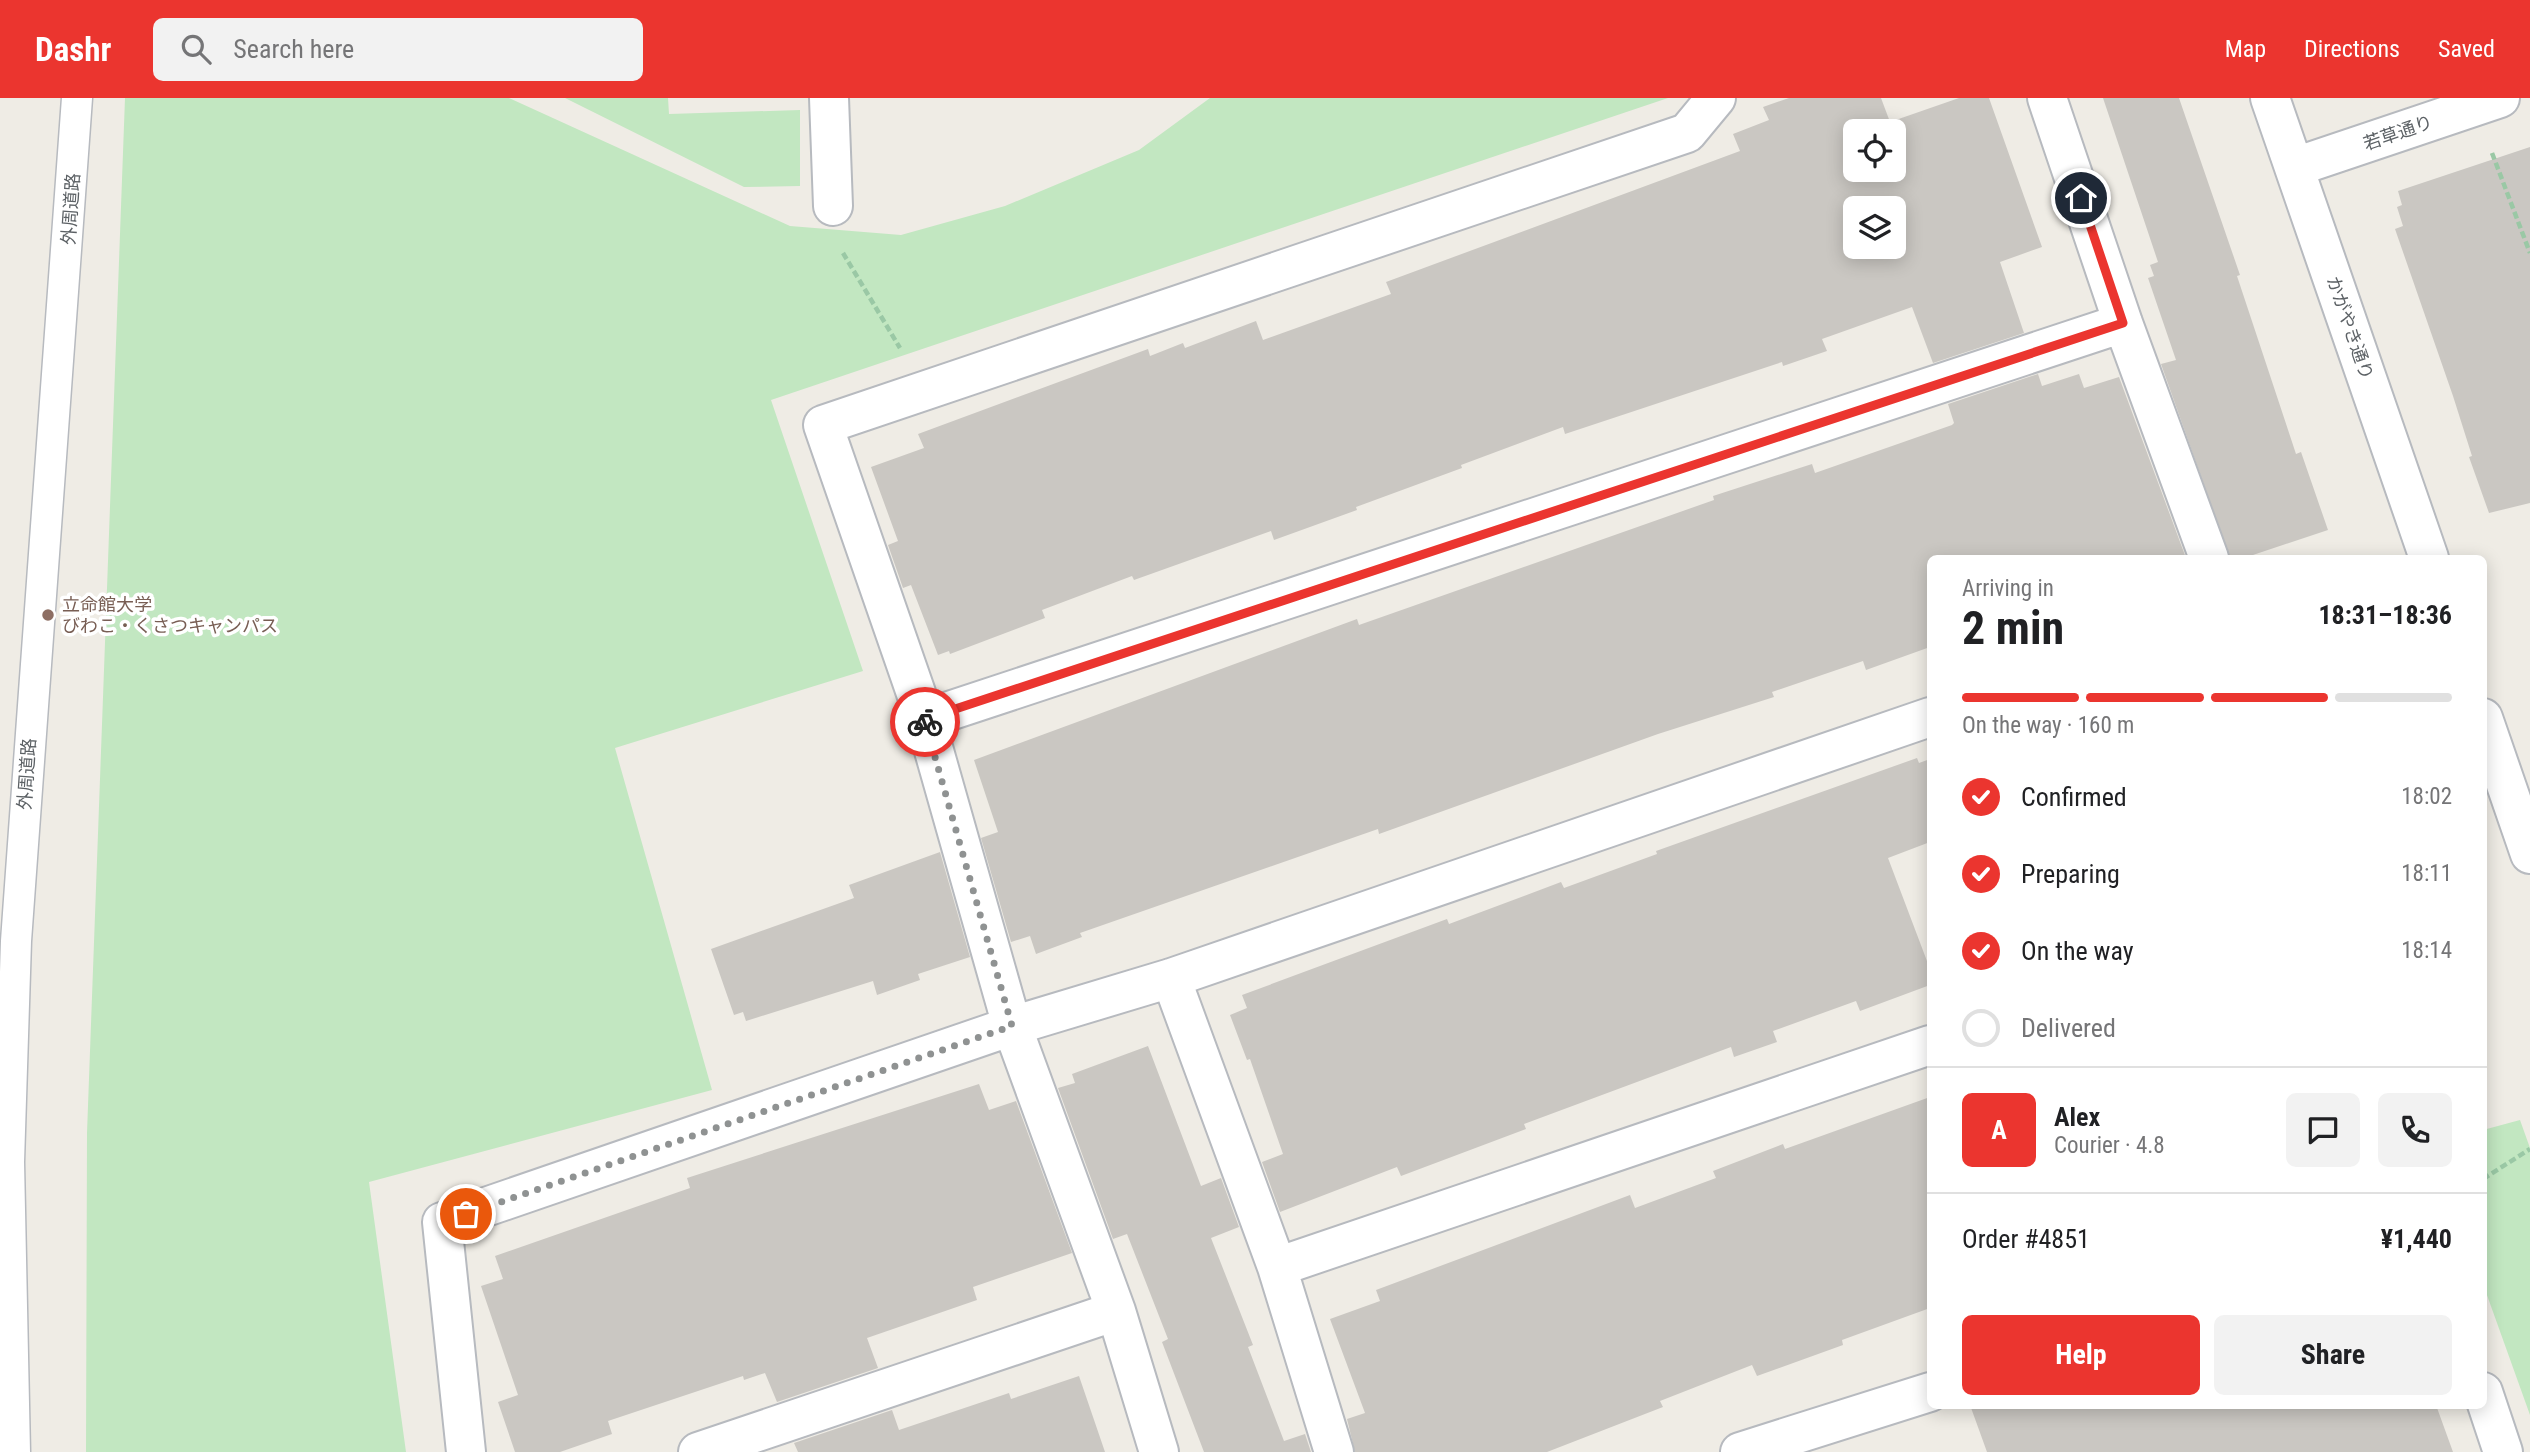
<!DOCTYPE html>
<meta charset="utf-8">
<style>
body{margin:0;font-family:"Roboto Condensed","Noto Sans JP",sans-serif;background:#f2f2f2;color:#202124;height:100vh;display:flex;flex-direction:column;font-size:26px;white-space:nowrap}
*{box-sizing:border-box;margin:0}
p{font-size:23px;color:#757577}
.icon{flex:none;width:38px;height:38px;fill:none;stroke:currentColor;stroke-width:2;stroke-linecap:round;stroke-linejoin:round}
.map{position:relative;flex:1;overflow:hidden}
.drawer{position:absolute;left:1927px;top:457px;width:560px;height:854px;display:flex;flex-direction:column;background:#fff;border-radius:10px;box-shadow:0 4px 18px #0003}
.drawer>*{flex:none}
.controls{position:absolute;left:1843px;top:21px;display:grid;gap:14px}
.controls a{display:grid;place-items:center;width:63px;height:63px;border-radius:10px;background:#fff;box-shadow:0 4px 18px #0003;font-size:35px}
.pin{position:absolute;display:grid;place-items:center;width:60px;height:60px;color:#fff;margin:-30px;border:4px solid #fff;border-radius:50%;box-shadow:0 2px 7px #0007}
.courier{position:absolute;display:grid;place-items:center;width:70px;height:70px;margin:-35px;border:5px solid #eb352f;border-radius:50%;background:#fff;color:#222;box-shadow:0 2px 9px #0007}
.headline em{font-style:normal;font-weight:700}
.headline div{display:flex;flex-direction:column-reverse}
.headline{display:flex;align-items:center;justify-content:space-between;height:119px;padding:0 35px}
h1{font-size:46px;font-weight:700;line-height:52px}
.bar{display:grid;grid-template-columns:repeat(4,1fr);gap:10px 7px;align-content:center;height:84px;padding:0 35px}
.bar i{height:9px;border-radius:5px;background:#e0e0e0}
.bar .current{background:#eb352f}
.bar p{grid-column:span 4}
.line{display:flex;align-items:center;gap:18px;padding:0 35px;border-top:2px solid #e0e0e0}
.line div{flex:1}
.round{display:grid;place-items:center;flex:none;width:74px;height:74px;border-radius:10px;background:#f2f2f2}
ol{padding:0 35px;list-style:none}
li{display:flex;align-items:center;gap:21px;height:77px}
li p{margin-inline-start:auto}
li .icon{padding:7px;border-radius:50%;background:#eb352f;color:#fff;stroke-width:4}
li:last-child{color:#757577}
li i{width:38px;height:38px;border:4px solid #e0e0e0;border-radius:50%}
.primary-button{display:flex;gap:14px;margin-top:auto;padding:14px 35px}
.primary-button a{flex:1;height:80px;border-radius:10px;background:#eb352f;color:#fff;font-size:28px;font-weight:700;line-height:80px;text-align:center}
.primary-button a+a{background:#f2f2f2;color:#202124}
header{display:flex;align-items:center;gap:42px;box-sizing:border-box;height:98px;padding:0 35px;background:#eb352f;color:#fff}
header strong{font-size:33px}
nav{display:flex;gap:38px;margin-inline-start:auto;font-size:24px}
.search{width:490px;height:63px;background:#f2f2f2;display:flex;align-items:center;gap:18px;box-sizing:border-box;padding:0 24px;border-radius:10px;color:#757577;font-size:26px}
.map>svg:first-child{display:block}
.green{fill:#c2e7c1}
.building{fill:#cac7c2;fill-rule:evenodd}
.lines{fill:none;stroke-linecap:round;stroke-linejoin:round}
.service-casing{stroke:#b7babf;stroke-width:33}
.minor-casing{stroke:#b7babf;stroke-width:42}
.tertiary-casing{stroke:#b7babf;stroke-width:42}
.path{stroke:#9ac8a5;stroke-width:4.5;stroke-dasharray:7 3.5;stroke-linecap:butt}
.service{stroke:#fff;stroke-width:30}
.minor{stroke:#fff;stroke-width:38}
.tertiary{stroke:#fff;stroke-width:38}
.done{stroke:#8f9292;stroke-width:7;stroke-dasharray:0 12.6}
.route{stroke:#eb352f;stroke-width:9}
.education-dot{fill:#8d6e63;stroke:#fff;stroke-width:2.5}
.labels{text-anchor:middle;stroke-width:7;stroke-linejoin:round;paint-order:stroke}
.street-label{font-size:18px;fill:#5c6165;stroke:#fff}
.education-label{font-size:18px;fill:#785e54;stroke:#fff;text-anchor:start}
</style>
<header>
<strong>Dashr</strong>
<div class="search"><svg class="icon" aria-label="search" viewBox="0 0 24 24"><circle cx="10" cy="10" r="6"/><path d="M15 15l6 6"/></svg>Search here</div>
<nav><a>Map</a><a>Directions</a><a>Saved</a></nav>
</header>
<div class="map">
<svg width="2530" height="1354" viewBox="0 0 2530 1354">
<rect width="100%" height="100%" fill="#efece5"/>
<path class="green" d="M125 0H509L790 128 901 137 1005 108 1139 52 1210 0H1668L771 302 863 573 615 650 712 992 369 1084 406 1354H86L87 1035Z
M565 0H668L669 16 800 12V88L744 89Z
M2520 1022 2530 1050V1317L2483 1186V1032Z"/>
<path class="building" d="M1789 0H1881L1890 24 1959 0H1989L2042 149 2000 164 2024 235 1933 265 1912 209 1822 241 1827 253 1783 268 1782 264 1565 336 1563 329 1461 367 1462 370 1356 409 1357 412 1274 442 1271 433 1134 482 1132 478 1042 512 1045 520 950 556 949 553 938 557 911 487 903 490 888 447 898 443 871 369 924 350 918 336 1148 251 1150 258 1183 245 1185 250 1256 223 1263 242 1391 196 1386 184 1740 53 1733 36 1769 22 1763 9ZM1855 33H1894V72H1855ZM1855 110H1894V149H1855Z
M2103 0H2179L2240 177 2237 178 2296 356 2301 354 2328 432 2244 460H2230L2161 266 2176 262 2148 180 2154 178 2150 167 2158 164Z
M2530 49V405L2489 415 2469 359 2472 358 2453 298 2395 131 2403 128 2397 109 2402 107 2398 93Z
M2038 276 2042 288 2079 276 2084 290 2119 279 2186 460H1930V549L1866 572 1863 563 1772 594 1774 599 1658 636 1379 736 1378 731 1080 835 1082 839 1036 856 1030 838 1011 844 981 740 998 734 974 662 1357 521 1359 527 1714 402 1713 398 1812 366 1815 375 1952 327 1954 325 1948 306Z
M1917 660 1919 665 1930 661V744L1888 760 1930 871V887L1860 913 1856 903 1773 933 1777 944 1734 959 1731 949 1524 1026 1526 1031 1401 1078 1397 1069 1280 1114 1262 1064 1283 1056 1250 961 1247 962 1230 917 1247 910 1242 897 1447 821 1449 826 1561 784 1564 790 1657 756 1656 753Z
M940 754 970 859 918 876 920 882 877 897 873 883 746 923 743 914 734 917 711 851 854 800 849 787Z
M1148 948 1201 1088 1221 1080 1239 1129 1211 1140 1253 1247 1248 1249 1284 1343 1305 1336 1311 1354H1204L1162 1244 1168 1241 1127 1136 1113 1141 1058 990 1075 985 1072 976Z
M979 986 989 1012 1016 1003 1072 1155 973 1189 977 1202 867 1240 878 1270 777 1304 765 1275 744 1282 743 1278 608 1323 612 1336 560 1354H515L498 1304 518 1297 481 1188 503 1181 495 1158 690 1090 687 1080Z
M1930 999V1210L1842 1242 1843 1247 1757 1278 1752 1267 1660 1303 1663 1309 1547 1354H1355L1347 1321 1365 1315 1330 1221 1380 1203 1376 1192 1630 1097 1635 1110 1716 1080 1713 1073 1783 1046 1785 1051Z
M1079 1278 1105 1354H798L794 1345 892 1312 899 1332 1009 1295 1011 1301Z
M1970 1307H2436L2453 1354H1987Z"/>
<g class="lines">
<g class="service-casing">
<path id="service" d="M15 1354 9 1064 16 843 77 0"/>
</g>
<g class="minor-casing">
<path id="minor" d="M829 0 833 108
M2047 0 2123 225 2209 460
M925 621 2123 225
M1171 880 1277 1169 1334 1354
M1277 1169 1930 947
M2483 1294 2503 1354
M466 1354 442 1124 1012 928 925 621 823 327 1687 35 1716 0
M698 1354 1116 1213
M1159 1354 1116 1213 1012 928 1171 880 1930 619
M1740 1354 1930 1294"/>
</g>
<g class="tertiary-casing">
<path id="tertiary" d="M2270 0 2429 460
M2295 69 2500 0
M2483 620 2530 756"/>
</g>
<path class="path" d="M2492 55 2530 155
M843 155 900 250
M2483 1081 2530 1051"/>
<use href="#service" class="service"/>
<use href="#minor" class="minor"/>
<use href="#tertiary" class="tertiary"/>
</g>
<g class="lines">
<path class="done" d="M466 1116 1012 928 925 624"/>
<path class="route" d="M925 624V621L2123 225 2081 100"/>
</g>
<circle class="education-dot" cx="48" cy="517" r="7"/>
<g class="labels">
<g class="street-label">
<text transform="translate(2398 35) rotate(-19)" y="6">若草通り</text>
<text transform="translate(71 111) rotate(-86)" y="6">外周道路</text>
<text transform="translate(2350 230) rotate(71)" y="6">かがやき通り</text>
<text transform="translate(27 676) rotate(-86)" y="6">外周道路</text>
</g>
<g class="education-label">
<text x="62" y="513">立命館大学<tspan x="62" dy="21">びわこ・くさつキャンパス</tspan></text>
</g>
</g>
</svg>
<div class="controls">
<a><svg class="icon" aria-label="locate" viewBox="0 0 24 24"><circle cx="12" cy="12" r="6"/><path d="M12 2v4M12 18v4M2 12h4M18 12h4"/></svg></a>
<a><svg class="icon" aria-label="layers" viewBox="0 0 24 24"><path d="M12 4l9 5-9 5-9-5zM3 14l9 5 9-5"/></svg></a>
</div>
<div class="pin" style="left:466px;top:1116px;background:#ea580c"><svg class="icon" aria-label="bag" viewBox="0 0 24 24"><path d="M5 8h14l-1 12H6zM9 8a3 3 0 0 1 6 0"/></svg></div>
<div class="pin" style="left:2081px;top:100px;background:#1f2937"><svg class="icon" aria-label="home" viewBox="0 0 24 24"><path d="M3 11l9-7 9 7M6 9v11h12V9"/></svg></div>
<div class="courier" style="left:925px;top:624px"><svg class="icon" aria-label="bike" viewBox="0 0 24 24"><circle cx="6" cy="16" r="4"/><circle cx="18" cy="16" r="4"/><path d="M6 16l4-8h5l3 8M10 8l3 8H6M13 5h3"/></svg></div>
<section class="drawer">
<div class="headline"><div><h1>2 min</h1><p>Arriving in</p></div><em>18:31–18:36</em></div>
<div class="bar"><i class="current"></i><i class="current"></i><i class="current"></i><i></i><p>On the way · 160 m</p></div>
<ol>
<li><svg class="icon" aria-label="check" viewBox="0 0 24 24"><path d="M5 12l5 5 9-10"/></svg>Confirmed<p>18:02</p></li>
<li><svg class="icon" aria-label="check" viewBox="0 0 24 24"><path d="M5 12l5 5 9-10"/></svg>Preparing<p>18:11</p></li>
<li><svg class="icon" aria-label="check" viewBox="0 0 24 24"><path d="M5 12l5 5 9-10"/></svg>On the way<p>18:14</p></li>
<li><i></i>Delivered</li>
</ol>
<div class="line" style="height:126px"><b class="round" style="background:#eb352f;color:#fff">A</b><div><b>Alex</b><p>Courier · 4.8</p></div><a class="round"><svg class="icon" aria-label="chat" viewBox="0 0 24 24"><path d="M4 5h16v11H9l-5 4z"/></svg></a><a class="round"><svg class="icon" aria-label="phone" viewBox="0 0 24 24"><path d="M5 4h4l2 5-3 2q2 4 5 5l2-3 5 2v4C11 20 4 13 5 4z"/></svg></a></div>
<div class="line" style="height:91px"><div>Order #4851</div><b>¥1,440</b></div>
<div class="primary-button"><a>Help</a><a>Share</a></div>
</section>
</div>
